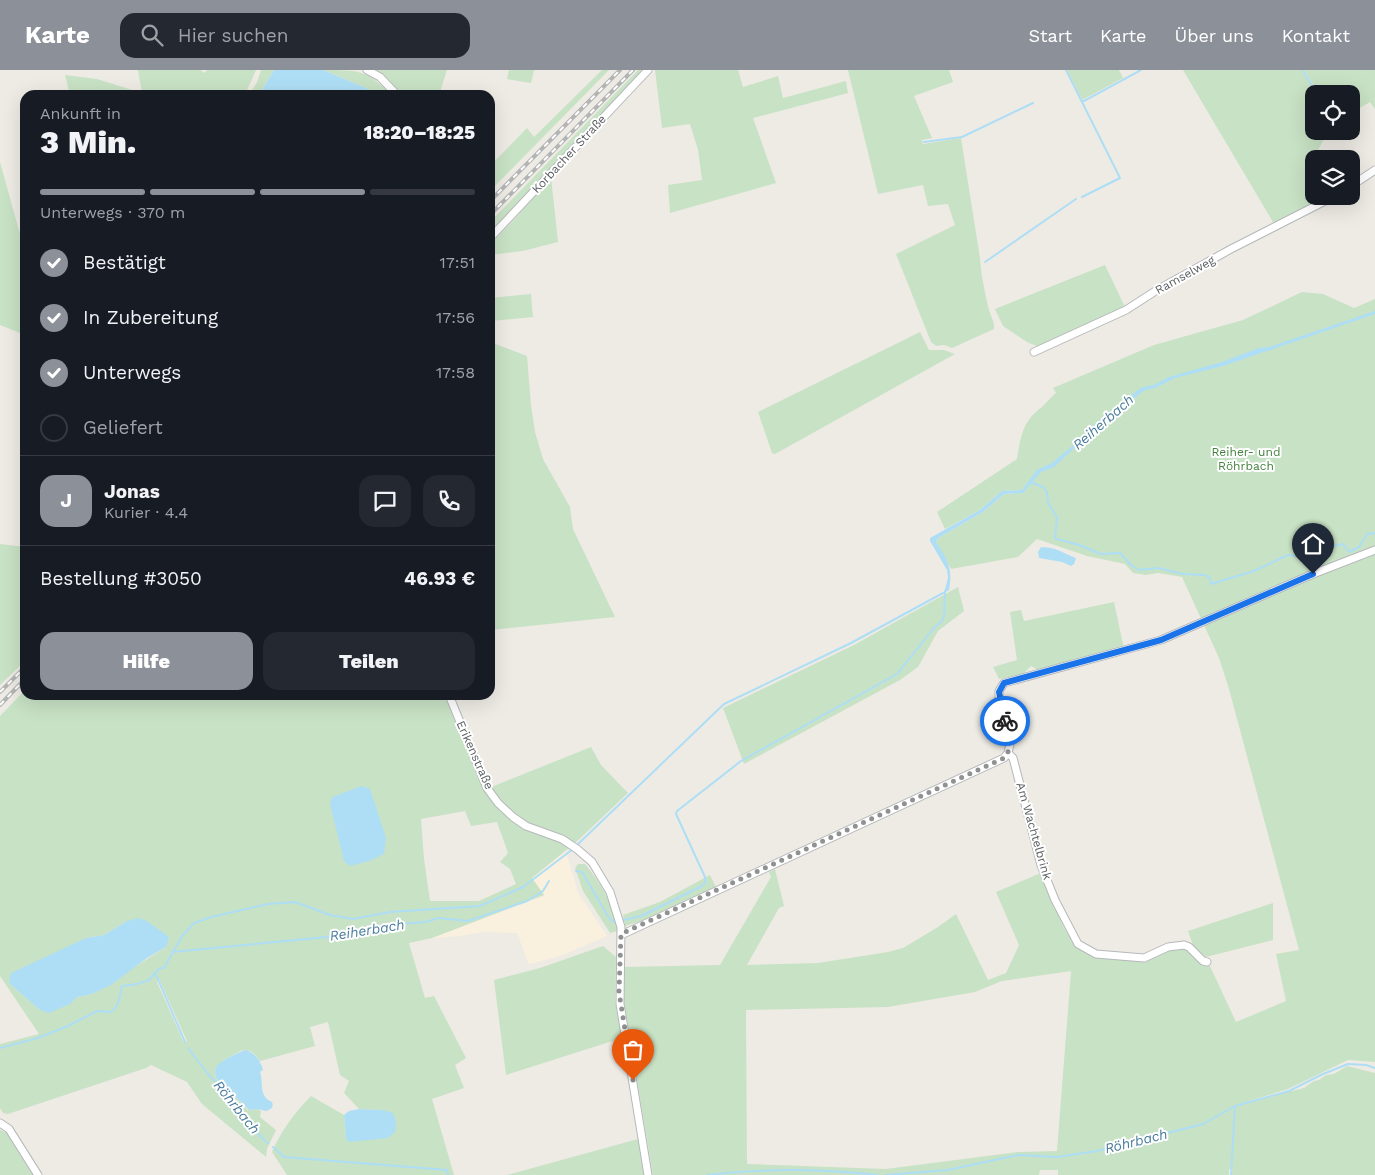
<!DOCTYPE html>
<html lang="de">
<meta charset="utf-8">
<style>
body{margin:0;font-family:"Work Sans",sans-serif;background:#242831;color:#f1f3f6;height:100vh;display:flex;flex-direction:column;font-size:19px;white-space:nowrap}
*{box-sizing:border-box;margin:0}
p{font-size:16px;color:#9ea1a6}
.icon{flex:none;width:28px;height:28px;fill:none;stroke:currentColor;stroke-width:2;stroke-linecap:round;stroke-linejoin:round}
.map{position:relative;flex:1;overflow:hidden}
.details{position:absolute;left:20px;top:20px;width:475px;height:610px;display:flex;flex-direction:column;background:#171b24;border-radius:15px;box-shadow:0 5px 20px #0002}
.details>*{flex:none}
.buttons{position:absolute;left:1305px;top:15px;display:grid;gap:10px}
.buttons a{display:grid;place-items:center;width:55px;height:55px;border-radius:10px;background:#171b24;box-shadow:0 5px 20px #0002;font-size:25px}
.pin{position:absolute;display:grid;place-items:center;width:42px;height:42px;color:#fff;margin:-51px -21px;border-radius:50% 50% 50% 0;rotate:-45deg;box-shadow:0 0 5px #0007}
.pin .icon{rotate:45deg}
.courier{position:absolute;display:grid;place-items:center;width:50px;height:50px;margin:-25px;border:4px solid #1a73e8;border-radius:50%;background:#fff;color:#222;box-shadow:0 1px 6px #0007}
.summary em{font-style:normal;font-weight:800}
.summary div{display:flex;flex-direction:column-reverse}
.summary{display:flex;align-items:center;justify-content:space-between;height:85px;padding:0 20px}
h1{font-size:32px;font-weight:800;line-height:38px}
.bar{display:grid;grid-template-columns:repeat(4,1fr);gap:8px 5px;align-content:center;height:60px;padding:0 20px}
.bar i{height:6px;border-radius:4px;background:#363941}
.bar .current{background:#8c9099}
.bar p{grid-column:span 4}
.line{display:flex;align-items:center;gap:12px;padding:0 20px;border-top:1px solid #363941}
.line div{flex:1}
.round{display:grid;place-items:center;flex:none;width:52px;height:52px;border-radius:15px;background:#242831}
ol{padding:0 20px;list-style:none}
li{display:flex;align-items:center;gap:15px;height:55px}
li p{margin-inline-start:auto}
li .icon{padding:5px;border-radius:50%;background:#8c9099;color:#fff;stroke-width:4}
li:last-child{color:#9ea1a6}
li i{width:28px;height:28px;border:2px solid #363941;border-radius:50%}
.button{display:flex;gap:10px;margin-top:auto;padding:10px 20px}
.button a{flex:1;height:58px;border-radius:15px;background:#8c9099;color:#fff;font-size:20px;font-weight:800;line-height:58px;text-align:center}
.button a+a{background:#242831;color:#f1f3f6}
header{display:flex;align-items:center;gap:30px;box-sizing:border-box;height:70px;padding:0 25px;background:#8c9099;color:#fff}
header strong{font-size:24px}
nav{display:flex;gap:28px;margin-inline-start:auto;font-size:18px}
.search{width:350px;height:45px;background:#242831;display:flex;align-items:center;gap:12px;box-sizing:border-box;padding:0 18px;border-radius:15px;color:#9ea1a6;font-size:19px}
.map>svg:first-child{display:block}
.commercial{fill:#faf0de}
.green{fill:#c8e2c5;fill-rule:evenodd}
.water{fill:#aedef5}
.lines{fill:none;stroke-linecap:round;stroke-linejoin:round}
.stream{stroke:#aedef5;stroke-width:2}
.minor-casing{stroke:#b6b8bb;stroke-width:9}
.minor{stroke:#fff;stroke-width:7}
.rail-casing{stroke:#b3b4b4;stroke-width:4}
.rail{stroke:#fff;stroke-width:2;stroke-dasharray:5.5;stroke-linecap:butt}
.done{stroke:#909191;stroke-width:5;stroke-dasharray:0 9}
.route{stroke:#1a73e8;stroke-width:6}
.labels{text-anchor:middle;stroke-width:4;stroke-linejoin:round;paint-order:stroke}
.street-label{font-size:12px;fill:#5d6164;stroke:#fff}
.park-label{font-size:12px;fill:#44813f;stroke:#fff}
.water-label{font-size:14px;font-style:italic;fill:#497c9d;stroke:#fff}
</style>
<header>
<strong>Karte</strong>
<div class="search"><svg class="icon" aria-label="search" viewBox="0 0 24 24"><circle cx="10" cy="10" r="6"/><path d="M15 15l6 6"/></svg>Hier suchen</div>
<nav><a>Start</a><a>Karte</a><a>Über uns</a><a>Kontakt</a></nav>
</header>
<div class="map">
<svg width="1375" height="1105" viewBox="0 0 1375 1105">
<rect width="100%" height="100%" fill="#eeebe5"/>
<path class="commercial" d="M566 781 578 823 607 866 560 886 529 894 517 863 483 862 460 866 432 868 544 826 532 808Z"/>
<path class="green" d="M138 0H200L205 3 207 0H256L245 25H70L65 5 97 9 142 23Z
M261 0H274L259 25H249L257 12Z
M323 0C360 0 366 0 392 25H375L366 18Z
M376 0H447L439 25H402L386 8 376 1Z
M509 0H534L531 13 507 9Z
M602 0H609L490 121V96L527 58 534 67Z
M638 0H644L545 103 495 159 490 158V152Z
M655 0H738L743 17 778 6 783 28 846 11 848 23 753 48 776 113 670 143 668 115 702 110 698 80 690 54 662 58Z
M848 0H949L953 12 914 26 932 68 922 70 923 74 961 68 980 188C981 205 985 223 989 240 991 247 995 252 994 259L952 278 944 275 936 276 931 272 896 184 955 155 948 134 928 136 923 115 878 124Z
M1067 0H1119L1123 8 1082 30Z
M1183 0H1301L1317 24H1314V61H1328L1312 92 1314 96V126H1328L1274 154Z
M1303 0H1375V39L1370 32 1351 43V24H1320Z
M0 92 25 182V265L0 255Z
M551 107 558 172 523 181 490 185V174L514 150Z
M1105 195 1125 237 1039 277 1027 272 1003 256 995 239Z
M1302 222 1323 224 1354 238 1375 229V992L1348 990 1288 1019 1246 1032 1304 1018 1314 1011 1319 1010 1326 1005 1334 1004 1347 996 1375 1003V1105H1231V1099H1229V1105H1058V1100H1040L1039 1105H653L624 933V897L720 895 771 807 769 802 775 799 784 836 779 838 747 895 818 893 888 882 903 878 938 857 956 844 988 910 1006 903 1019 875 996 822 1041 803 1063 856 1075 876 1096 886 1145 891 1168 879 1183 877 1209 894 1236 952 1286 931 1276 884 1299 880 1229 619 1219 588 1182 507 1158 503 1146 505 1133 503 1125 494 1087 486 1037 469 1018 487 951 499 936 472 938 468 983 442 1004 424H1011L1022 420 1002 421 980 440 945 459 937 442 1017 389C1020 371 1022 354 1036 342 1037 340 1040 339 1042 337 1047 332 1049 329 1056 323L1053 318 1154 275 1243 250ZM1071 901 1057 1081 1018 1082 886 1099 747 1094 746 940 888 937 975 922 1002 911Z
M531 224 533 247 491 251 490 228Z
M920 262 929 280H944L955 284 775 384 772 383 758 342Z
M490 272 527 286 531 335 535 362 543 389 570 437 573 459 615 547 490 560Z
M0 474 25 477V591L0 615Z
M958 517 964 541 938 561 918 597 900 610 744 694 723 638 854 575Z
M1114 532 1124 579 1038 600 1031 596 1025 602V604L999 609 993 597 1017 590 1010 542 1021 540 1024 551Z
M25 620V625H444L484 720 591 677 601 695 628 723 574 774 561 771 570 777 532 808 544 825 432 868 409 873 425 928 434 926 466 988 455 995 464 1018 432 1029 454 1105H287L272 1082C281 1061 295 1042 311 1026L344 1045 346 1069 382 1040 359 1039 344 1023 349 1011 340 1005 328 952 310 957 315 976 260 991C256 986 252 980 244 980 240 980 219 993 217 997 214 1000 215 1004 216 1008L248 1040 258 1039 261 1041 260 1047 276 1060 267 1079 266 1087 202 1034 187 1012 151 995 146 998 8 1044 3 1043 0 1038V974L39 964 0 906V646ZM465 741 471 756 497 752 508 783 500 792 510 799 516 814 479 831H430L424 789 421 749ZM127 851 166 877 92 924 77 927 40 940 11 915 86 868 104 865ZM159 909 187 971 184 973 157 912Z
M578 794H585C602 815 614 835 618 861L610 863 583 821 575 798Z
M710 805 716 817 644 850 625 856 623 845 660 832Z
M1273 833V870L1206 887 1194 878 1188 861Z
M603 876 616 887 615 932 622 968 506 1005 494 910 540 898Z
M0 1060 9 1064 35 1105H0Z
M638 1069 644 1105H507Z"/>
<path class="water" d="M274 0H323L366 18 375 25H259Z
M1375 241V244L1223 296 1175 308 1155 318 1145 320 1099 355 1054 397 1041 402 1023 423 1004 424 983 442 938 468 936 472C948 491 953 498 949 520L944 523 948 508 947 500 930 471V468L980 440 1002 421 1022 420 1037 400 1052 393 1078 371 1097 352 1138 320 1143 317 1154 315 1169 307 1222 292 1259 278 1269 277Z
M1041 477C1059 478 1060 482 1076 488L1074 494 1071 496 1062 492 1039 488 1038 482Z
M362 716 370 719 386 768 384 784 369 791 350 796 344 791 330 734 332 727Z
M139 848 147 851 169 867 166 877 147 888 111 915 92 924 77 927 70 934 49 943 40 940 11 915 9 912 11 903 86 868 104 865 127 851Z
M246 980C256 984 260 990 263 1000L260 1002C264 1013 258 1026 272 1032 274 1038 271 1039 266 1041L258 1039 249 1040 216 1008C215 1004 214 1000 217 996 221 991 240 981 246 980Z
M359 1039 382 1040 393 1043 396 1051 395 1062 388 1068 349 1072 346 1069 344 1045 349 1041Z"/>
<g class="lines">
<path class="stream" d="M1066 0 1120 108 1082 127
M1302 0 1318 24
M1082 32 1141 0
M924 72 962 67 1033 33
M985 192 1076 129
M1030 412 1043 417 1047 422 1048 433 1057 447 1055 468 1057 469 1079 475 1101 484 1120 483 1131 495 1139 500 1158 498 1183 504 1205 505 1210 508 1211 514 1254 501 1288 485 1295 486 1306 482H1317L1324 476 1330 477 1343 474 1349 482 1359 477 1367 464 1375 463
M576 776 724 634 851 573 943 523
M576 801 582 802 609 848 614 852 641 846 702 816 705 813V807L676 744 677 741 741 691 897 604 933 559 942 551 944 546 945 521
M172 882 348 865 386 855 425 852 439 848 468 851 527 831 543 821 549 811
M154 903 157 907 185 972
M0 978 38 968 68 956 97 941 111 942C120 935 119 927 122 916L137 914 149 910 160 898H164L182 866 194 853 211 847 268 834 295 832 330 845 353 849 390 842 480 836 523 817 573 779
M188 978 208 1004 245 1044 251 1058 268 1073
M273 1077 284 1087 447 1100 448 1105
M707 1105C764 1098 822 1099 878 1105
M886 1105 948 1100 1018 1085 1057 1087 1097 1081 1203 1054 1235 1036 1289 1021 1323 1004 1348 994 1366 995 1375 998
M1231 1105 1235 1036"/>
<g class="minor-casing">
<path id="minor" d="M367 0 380 7 397 25
M1351 116 1375 100
M490 168 648 0
M1034 282 1126 240 1157 220 1231 179 1335 126
M449 625 487 718 498 733 513 747 526 756 562 769 577 779 592 792 610 822 621 857 620 934 648 1105
M1008 683 1013 688 1041 795 1055 830 1078 874 1096 884 1144 888 1168 877 1184 875 1189 877 1203 891 1207 892
M621 865 1004 688 1008 683 1010 674 999 628V621L1004 613 1161 570 1313 504 1375 480
M0 1053 9 1059 38 1105"/>
</g>
<use href="#minor" class="minor"/>
<g class="rail-casing">
<path id="rail" d="M490 131 620 0
M490 145 633 0
M0 622 25 597
M0 635 25 609"/>
</g>
<use href="#rail" class="rail"/>
</g>
<g class="lines">
<path class="done" d="M633 1010 619 922 621 864 1004 688C1014 677 1008 664 1005 651"/>
<path class="route" d="M1005 651 999 622 1004 613 1161 570 1313 504"/>
</g>
<g class="labels">
<g class="street-label">
<text transform="translate(569 84) rotate(-47)" y="4">Korbacher Straße</text>
<text transform="translate(1185 205) rotate(-29)" y="4">Ramselweg</text>
<text transform="translate(475 685) rotate(66)" y="4">Erikenstraße</text>
<text transform="translate(1034 761) rotate(74)" y="4">Am Wachtelbrink</text>
</g>
<g class="park-label">
<text x="1246" y="386">Reiher- und<tspan x="1246" dy="14">Röhrbach</tspan></text>
</g>
<g class="water-label">
<text transform="translate(1103 352) rotate(-41)" y="5">Reiherbach</text>
<text transform="translate(367 860) rotate(-9)" y="5">Reiherbach</text>
<text transform="translate(237 1037) rotate(51)" y="5">Röhrbach</text>
<text transform="translate(1136 1071) rotate(-14)" y="5">Röhrbach</text>
</g>
</g>
</svg>
<div class="buttons">
<a><svg class="icon" aria-label="locate" viewBox="0 0 24 24"><circle cx="12" cy="12" r="6"/><path d="M12 2v4M12 18v4M2 12h4M18 12h4"/></svg></a>
<a><svg class="icon" aria-label="layers" viewBox="0 0 24 24"><path d="M12 4l9 5-9 5-9-5zM3 14l9 5 9-5"/></svg></a>
</div>
<div class="pin" style="left:633px;top:1010px;background:#ea580c"><svg class="icon" aria-label="bag" viewBox="0 0 24 24"><path d="M5 8h14l-1 12H6zM9 8a3 3 0 0 1 6 0"/></svg></div>
<div class="pin" style="left:1313px;top:504px;background:#1f2937"><svg class="icon" aria-label="home" viewBox="0 0 24 24"><path d="M3 11l9-7 9 7M6 9v11h12V9"/></svg></div>
<div class="courier" style="left:1005px;top:651px"><svg class="icon" aria-label="bike" viewBox="0 0 24 24"><circle cx="6" cy="16" r="4"/><circle cx="18" cy="16" r="4"/><path d="M6 16l4-8h5l3 8M10 8l3 8H6M13 5h3"/></svg></div>
<section class="details">
<div class="summary"><div><h1>3 Min.</h1><p>Ankunft in</p></div><em>18:20–18:25</em></div>
<div class="bar"><i class="current"></i><i class="current"></i><i class="current"></i><i></i><p>Unterwegs · 370 m</p></div>
<ol>
<li><svg class="icon" aria-label="check" viewBox="0 0 24 24"><path d="M5 12l5 5 9-10"/></svg>Bestätigt<p>17:51</p></li>
<li><svg class="icon" aria-label="check" viewBox="0 0 24 24"><path d="M5 12l5 5 9-10"/></svg>In Zubereitung<p>17:56</p></li>
<li><svg class="icon" aria-label="check" viewBox="0 0 24 24"><path d="M5 12l5 5 9-10"/></svg>Unterwegs<p>17:58</p></li>
<li><i></i>Geliefert</li>
</ol>
<div class="line" style="height:90px"><b class="round" style="background:#8c9099;color:#fff">J</b><div><b>Jonas</b><p>Kurier · 4.4</p></div><a class="round"><svg class="icon" aria-label="chat" viewBox="0 0 24 24"><path d="M4 5h16v11H9l-5 4z"/></svg></a><a class="round"><svg class="icon" aria-label="phone" viewBox="0 0 24 24"><path d="M5 4h4l2 5-3 2q2 4 5 5l2-3 5 2v4C11 20 4 13 5 4z"/></svg></a></div>
<div class="line" style="height:65px"><div>Bestellung #3050</div><b>46.93 €</b></div>
<div class="button"><a>Hilfe</a><a>Teilen</a></div>
</section>
</div>
